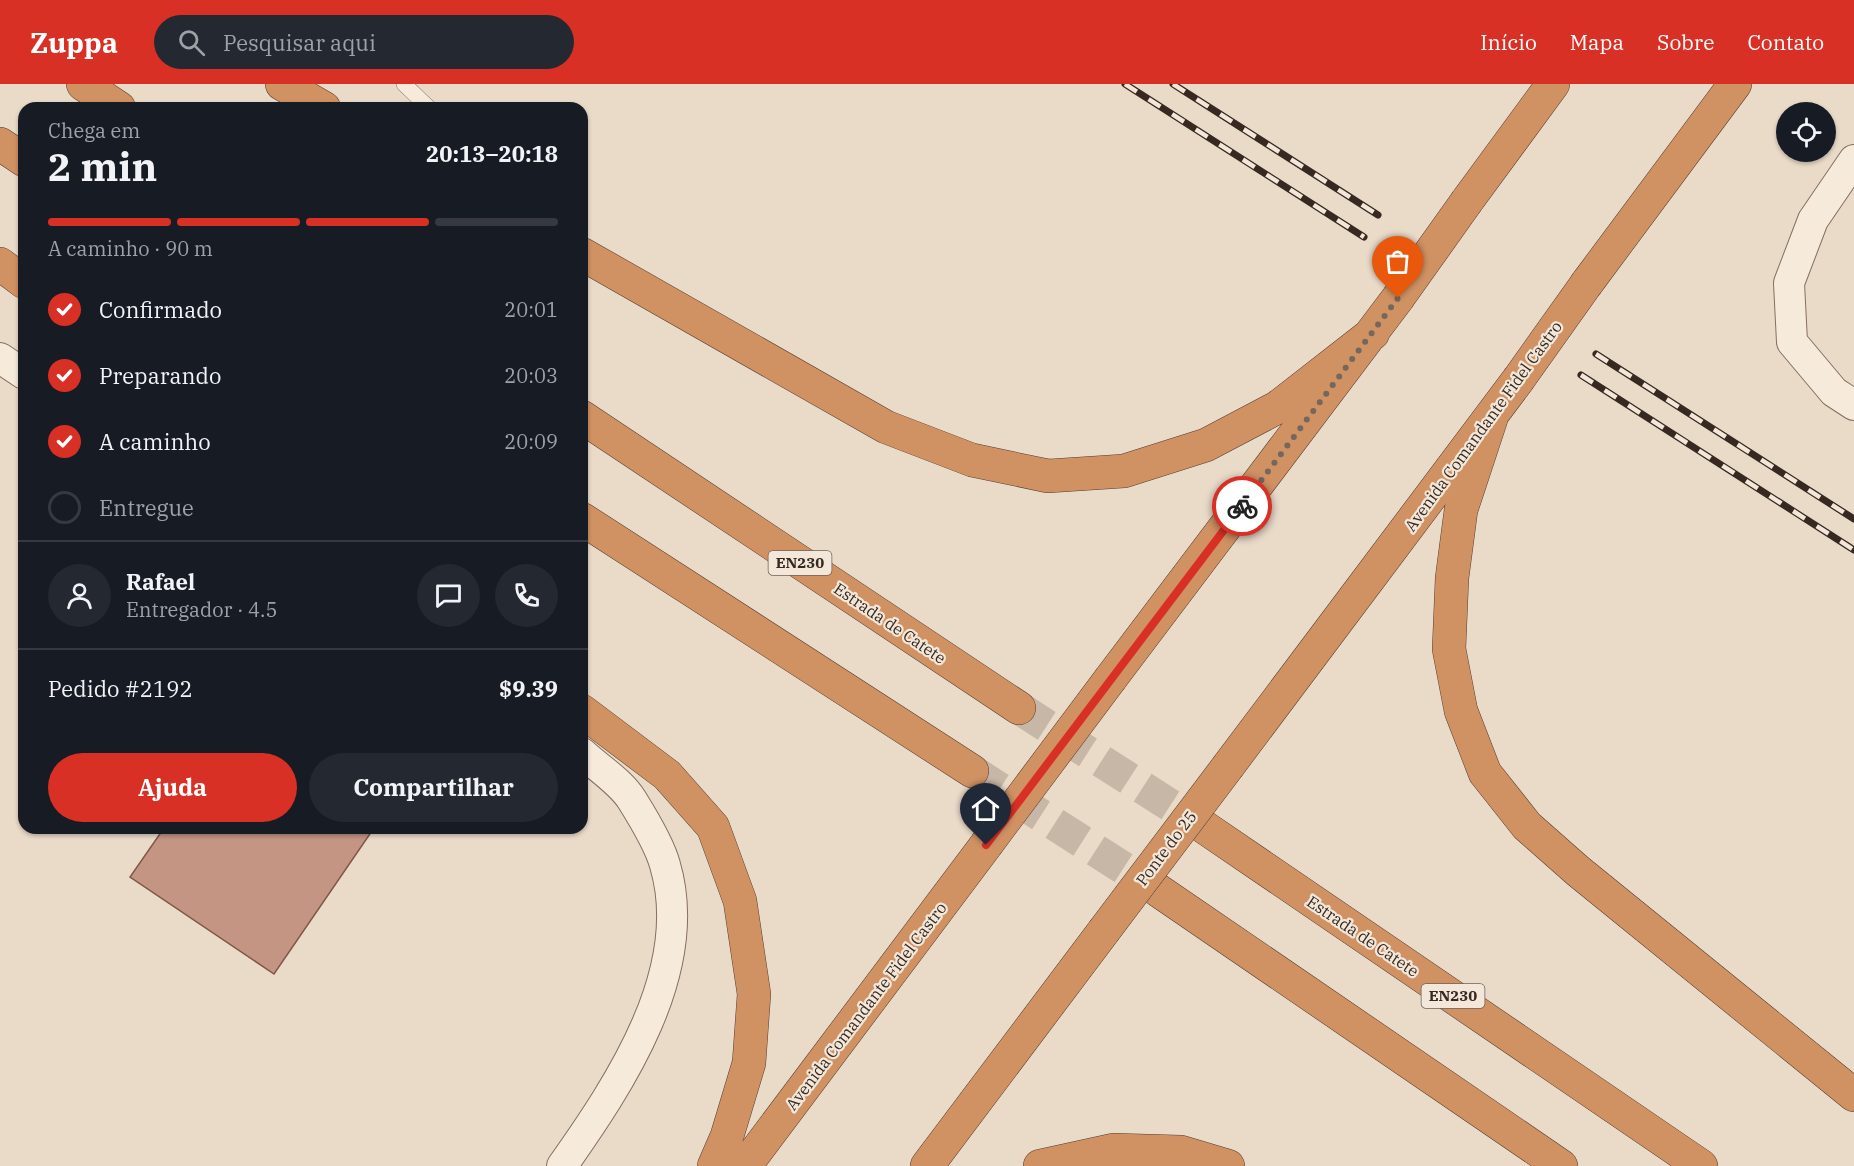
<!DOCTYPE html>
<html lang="pt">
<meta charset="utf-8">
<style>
body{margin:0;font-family:"IBM Plex Serif",serif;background:#242831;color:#f1f3f6;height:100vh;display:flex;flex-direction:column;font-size:22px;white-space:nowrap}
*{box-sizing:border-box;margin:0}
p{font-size:20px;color:#9ea1a6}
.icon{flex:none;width:33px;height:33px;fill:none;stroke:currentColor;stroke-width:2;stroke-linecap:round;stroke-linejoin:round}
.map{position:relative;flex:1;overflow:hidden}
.panel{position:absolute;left:18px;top:18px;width:570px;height:732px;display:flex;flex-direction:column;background:#171b24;border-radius:18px;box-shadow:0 2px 4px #0004}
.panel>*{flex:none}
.tools{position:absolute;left:1776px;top:18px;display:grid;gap:12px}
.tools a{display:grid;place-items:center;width:60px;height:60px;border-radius:50%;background:#171b24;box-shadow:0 2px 4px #0004;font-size:30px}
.pin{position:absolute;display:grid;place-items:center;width:51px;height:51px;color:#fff;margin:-62px -26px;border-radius:50% 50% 50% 0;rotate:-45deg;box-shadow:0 0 6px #0007}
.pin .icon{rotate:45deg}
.courier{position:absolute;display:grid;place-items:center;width:60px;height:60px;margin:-30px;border:4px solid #d93025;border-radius:50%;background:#fff;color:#222;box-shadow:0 2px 8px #0007}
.summary em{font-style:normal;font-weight:800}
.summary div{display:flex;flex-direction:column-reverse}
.summary{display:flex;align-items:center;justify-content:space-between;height:102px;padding:0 30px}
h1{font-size:39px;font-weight:800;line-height:45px}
.bar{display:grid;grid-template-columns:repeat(4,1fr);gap:9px 6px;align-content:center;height:72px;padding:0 30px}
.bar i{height:8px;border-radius:4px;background:#363941}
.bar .current{background:#d93025}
.bar p{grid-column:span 4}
.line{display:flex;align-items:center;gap:15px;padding:0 30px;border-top:2px solid #363941}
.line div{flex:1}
.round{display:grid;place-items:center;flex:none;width:63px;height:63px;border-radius:32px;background:#242831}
ol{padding:0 30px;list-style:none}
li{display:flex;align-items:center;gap:18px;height:66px}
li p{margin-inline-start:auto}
li .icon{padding:6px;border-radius:50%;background:#d93025;color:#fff;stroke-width:4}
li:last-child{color:#9ea1a6}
li i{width:33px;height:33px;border:3px solid #363941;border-radius:50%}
.action{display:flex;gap:12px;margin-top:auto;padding:12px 30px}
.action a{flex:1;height:69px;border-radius:36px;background:#d93025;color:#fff;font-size:24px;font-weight:800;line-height:69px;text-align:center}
.action a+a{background:#242831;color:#f1f3f6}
header{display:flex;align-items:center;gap:36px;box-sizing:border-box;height:84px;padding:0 30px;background:#d93025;color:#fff}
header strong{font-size:28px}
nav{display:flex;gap:33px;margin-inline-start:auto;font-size:21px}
.search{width:420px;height:54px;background:#242831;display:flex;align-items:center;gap:15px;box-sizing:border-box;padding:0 21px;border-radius:33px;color:#9ea1a6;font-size:22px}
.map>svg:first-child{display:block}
.building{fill:#c49583;stroke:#815648;stroke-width:1.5}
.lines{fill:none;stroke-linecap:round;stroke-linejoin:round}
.highway-tunnel{stroke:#c6b7a7;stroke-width:33;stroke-dasharray:33 16;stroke-linecap:butt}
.lane-casing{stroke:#856e5f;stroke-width:16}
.street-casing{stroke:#856e5f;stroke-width:32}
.highway-casing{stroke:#533d33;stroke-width:34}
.lane{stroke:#f6eadb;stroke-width:15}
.street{stroke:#f6eadb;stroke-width:30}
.highway{stroke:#d09163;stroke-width:33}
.rail-casing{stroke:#372921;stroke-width:7}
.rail{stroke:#f2e7d8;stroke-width:4.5;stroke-dasharray:14;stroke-linecap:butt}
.highway-bridge-casing{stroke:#533d33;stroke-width:34;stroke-linecap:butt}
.highway-bridge{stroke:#d09163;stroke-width:33}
.done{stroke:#76675c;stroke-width:6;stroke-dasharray:0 10.8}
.route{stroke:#d93025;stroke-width:8}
.labels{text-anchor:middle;stroke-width:4.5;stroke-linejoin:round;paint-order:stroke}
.shield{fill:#f2e7d8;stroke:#6f6258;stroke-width:1.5}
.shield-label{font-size:15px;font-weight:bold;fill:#372921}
.street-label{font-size:16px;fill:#372921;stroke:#f2e7d8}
</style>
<header>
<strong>Zuppa</strong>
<div class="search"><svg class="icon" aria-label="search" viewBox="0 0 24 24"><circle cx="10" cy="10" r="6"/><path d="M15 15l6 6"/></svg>Pesquisar aqui</div>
<nav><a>Início</a><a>Mapa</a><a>Sobre</a><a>Contato</a></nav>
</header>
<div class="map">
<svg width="1854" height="1082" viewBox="0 0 1854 1082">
<rect width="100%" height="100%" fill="#eadbc9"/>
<path class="building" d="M164 744H374L274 890 130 793Z"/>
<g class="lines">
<path class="highway-tunnel" d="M1019 624 1204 743
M972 687 1159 807"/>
<g class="lane-casing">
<path id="lane" d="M404 0 429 24"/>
</g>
<g class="street-casing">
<path id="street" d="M1854 76 1813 136 1789 199 1792 258 1834 308 1854 321
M0 274 24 290
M562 1082C620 1000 696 886 665 781 660 762 642 732 632 716 621 698 597 683 582 669"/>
</g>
<g class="highway-casing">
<path id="highway" d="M83 0 119 24
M282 0 324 24
M0 60 24 76
M1467 117 1553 0
M582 170 886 343 972 376 1048 392 1124 387 1206 361 1278 323 1373 249
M0 180 24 198
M1587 199 1735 0
M582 333 1019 624
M1491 335 1461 426 1452 494 1449 565 1461 627 1485 689 1527 742 1578 787 1854 1011
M582 435 972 687
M1111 594 1398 214
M582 627 667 691 713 743 740 817 754 910 749 979 727 1052 714 1082
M1229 681 1518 296
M1204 743 1701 1082
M1159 807 1561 1082
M745 1082 986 761
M927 1082 1103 848
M1040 1082 1113 1066 1181 1068 1228 1082"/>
</g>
<use href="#lane" class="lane"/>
<use href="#street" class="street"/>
<use href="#highway" class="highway"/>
<g class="rail-casing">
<path id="rail" d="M1125 0 1364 153
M1173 0 1378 131
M1596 270 1854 435
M1581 291 1854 466"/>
</g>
<use href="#rail" class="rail"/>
<g class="highway-bridge-casing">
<path id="highway-bridge" d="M1398 214 1467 117
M1518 296 1587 199
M986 761 1111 594
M1103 848 1229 681"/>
</g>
<use href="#highway-bridge" class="highway-bridge"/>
</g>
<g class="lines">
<path class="done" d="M1242 422 1398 214"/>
<path class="route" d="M986 761 1242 422"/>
</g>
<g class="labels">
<g class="shield">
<rect x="768.5" y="467" width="63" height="24" rx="4.5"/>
<rect x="1421.5" y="900" width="63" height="24" rx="4.5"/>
</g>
<g class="shield-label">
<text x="800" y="484">EN230</text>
<text x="1453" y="917">EN230</text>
</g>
<g class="street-label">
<text transform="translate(1483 342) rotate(-54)" y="6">Avenida Comandante Fidel Castro</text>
<text transform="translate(890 539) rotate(34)" y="6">Estrada de Catete</text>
<text transform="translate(1166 764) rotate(-53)" y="6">Ponte do 25</text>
<text transform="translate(1363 852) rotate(34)" y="6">Estrada de Catete</text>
<text transform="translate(866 922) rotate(-53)" y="6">Avenida Comandante Fidel Castro</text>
</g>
</g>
</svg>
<div class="tools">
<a><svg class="icon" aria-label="locate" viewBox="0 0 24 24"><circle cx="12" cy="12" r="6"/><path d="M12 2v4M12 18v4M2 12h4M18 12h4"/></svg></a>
</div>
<div class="pin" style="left:1398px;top:214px;background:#ea580c"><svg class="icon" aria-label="bag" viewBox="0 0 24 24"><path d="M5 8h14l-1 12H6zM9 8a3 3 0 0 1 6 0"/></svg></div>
<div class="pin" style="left:986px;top:761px;background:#1f2937"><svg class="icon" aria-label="home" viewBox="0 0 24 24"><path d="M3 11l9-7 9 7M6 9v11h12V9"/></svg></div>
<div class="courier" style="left:1242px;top:422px"><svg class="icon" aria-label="bike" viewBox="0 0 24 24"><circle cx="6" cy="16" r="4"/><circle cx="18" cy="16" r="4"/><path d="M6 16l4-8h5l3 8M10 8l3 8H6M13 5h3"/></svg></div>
<section class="panel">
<div class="summary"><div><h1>2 min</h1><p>Chega em</p></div><em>20:13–20:18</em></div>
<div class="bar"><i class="current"></i><i class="current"></i><i class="current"></i><i></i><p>A caminho · 90 m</p></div>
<ol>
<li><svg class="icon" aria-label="check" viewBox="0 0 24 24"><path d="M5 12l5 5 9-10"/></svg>Confirmado<p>20:01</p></li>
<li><svg class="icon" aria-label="check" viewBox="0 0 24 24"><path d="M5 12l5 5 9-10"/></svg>Preparando<p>20:03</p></li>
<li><svg class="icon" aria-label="check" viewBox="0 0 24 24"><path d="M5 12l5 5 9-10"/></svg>A caminho<p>20:09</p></li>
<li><i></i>Entregue</li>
</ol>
<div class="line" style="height:108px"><a class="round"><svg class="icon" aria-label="person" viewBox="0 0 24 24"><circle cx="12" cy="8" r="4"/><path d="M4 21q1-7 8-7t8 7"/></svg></a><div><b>Rafael</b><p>Entregador · 4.5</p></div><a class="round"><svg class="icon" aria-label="chat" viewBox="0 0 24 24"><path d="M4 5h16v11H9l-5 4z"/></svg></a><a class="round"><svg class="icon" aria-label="phone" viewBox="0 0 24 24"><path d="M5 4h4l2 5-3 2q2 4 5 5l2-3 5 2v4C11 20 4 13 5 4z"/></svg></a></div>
<div class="line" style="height:78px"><div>Pedido #2192</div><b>$9.39</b></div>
<div class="action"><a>Ajuda</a><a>Compartilhar</a></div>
</section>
</div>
